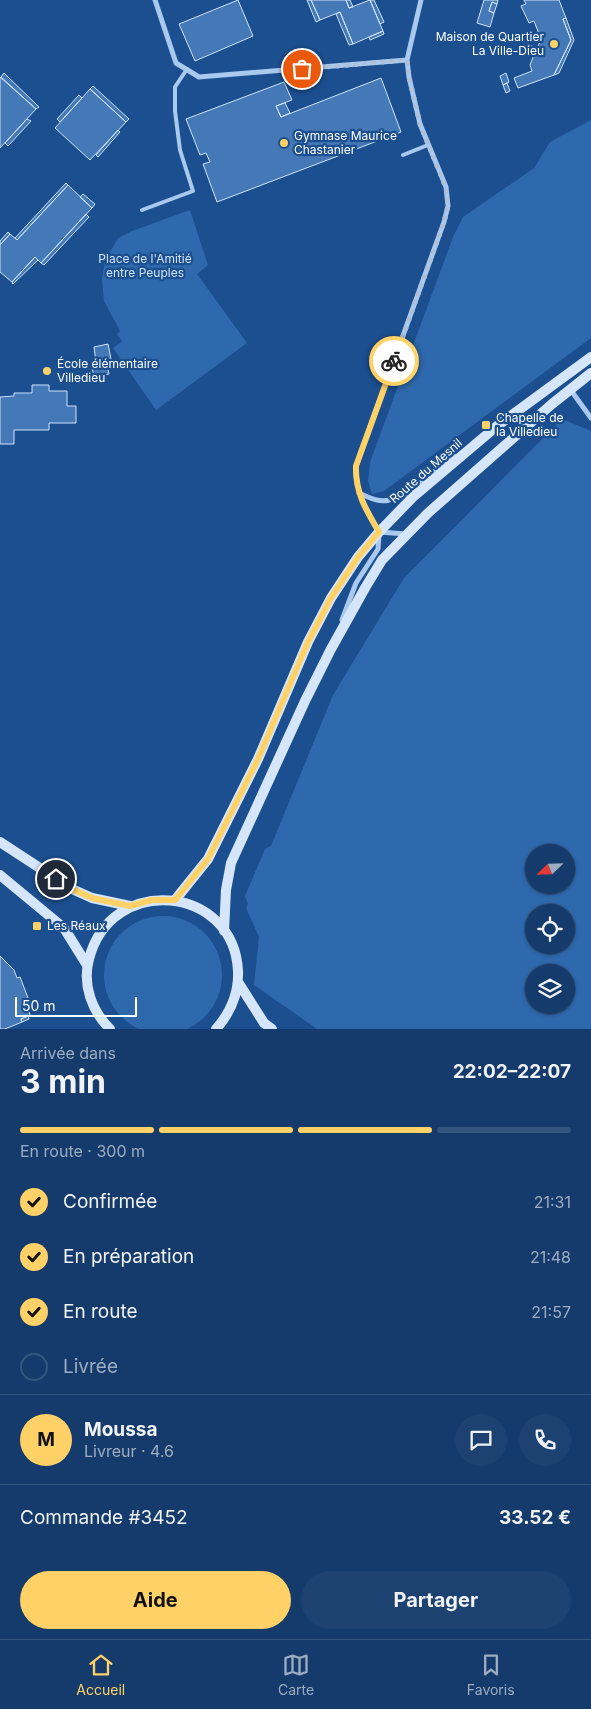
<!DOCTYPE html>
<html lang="fr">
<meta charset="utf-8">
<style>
body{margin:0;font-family:Inter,sans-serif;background:#1d4271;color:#f1f3f6;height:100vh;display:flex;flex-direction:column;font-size:19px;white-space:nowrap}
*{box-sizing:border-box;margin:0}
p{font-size:16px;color:#9dadc1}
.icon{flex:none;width:28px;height:28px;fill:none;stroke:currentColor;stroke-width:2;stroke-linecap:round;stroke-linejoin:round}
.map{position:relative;height:1029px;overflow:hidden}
.panel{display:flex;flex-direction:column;background:#143b6b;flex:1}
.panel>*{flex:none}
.needle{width:32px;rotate:247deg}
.tools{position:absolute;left:525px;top:844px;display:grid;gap:10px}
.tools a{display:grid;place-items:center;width:50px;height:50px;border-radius:50%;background:#143b6b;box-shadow:0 1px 4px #0004,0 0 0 1px #33557e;font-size:25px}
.scale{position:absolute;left:15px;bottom:12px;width:122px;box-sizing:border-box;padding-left:5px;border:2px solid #fff;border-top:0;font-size:14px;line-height:18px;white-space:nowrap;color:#fff;-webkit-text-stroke:4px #1b4f8f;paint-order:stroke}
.pin{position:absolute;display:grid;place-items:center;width:42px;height:42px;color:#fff;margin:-21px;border:2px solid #fff;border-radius:50%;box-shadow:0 1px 5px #0007}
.courier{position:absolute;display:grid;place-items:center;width:50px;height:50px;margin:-25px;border:4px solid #ffd166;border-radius:50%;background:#fff;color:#222;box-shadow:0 1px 6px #0007}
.overview em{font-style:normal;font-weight:700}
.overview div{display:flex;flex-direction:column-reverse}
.overview{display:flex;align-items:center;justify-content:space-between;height:85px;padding:0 20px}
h1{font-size:32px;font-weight:700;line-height:38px}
.bar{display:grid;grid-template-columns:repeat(4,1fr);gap:8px 5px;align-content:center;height:60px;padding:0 20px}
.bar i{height:6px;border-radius:4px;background:#33557e}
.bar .active{background:#ffd166}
.bar p{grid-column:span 4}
.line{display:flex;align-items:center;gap:12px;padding:0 20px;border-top:1px solid #33557e}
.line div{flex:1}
.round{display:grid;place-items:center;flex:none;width:52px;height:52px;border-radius:26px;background:#1d4271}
ol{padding:0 20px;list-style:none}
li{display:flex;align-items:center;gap:15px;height:55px}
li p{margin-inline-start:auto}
li .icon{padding:5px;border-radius:50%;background:#ffd166;color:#111;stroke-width:4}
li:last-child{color:#9dadc1}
li i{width:28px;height:28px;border:2px solid #33557e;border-radius:50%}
.primary-button{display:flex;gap:10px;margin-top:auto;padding:10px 20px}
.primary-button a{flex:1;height:58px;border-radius:30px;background:#ffd166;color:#111;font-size:20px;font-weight:700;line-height:58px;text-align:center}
.primary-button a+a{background:#1d4271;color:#f1f3f6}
.dock{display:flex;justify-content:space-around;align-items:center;height:70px;border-top:1px solid #33557e;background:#143b6b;font-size:14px;color:#9dadc1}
.dock a{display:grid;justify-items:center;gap:2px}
.dock .active{color:#ffd166}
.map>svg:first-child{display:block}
.green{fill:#2e69ad;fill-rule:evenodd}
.building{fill:#4478b7;stroke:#cfe3fa}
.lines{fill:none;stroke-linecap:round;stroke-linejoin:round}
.lane{stroke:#a9c9ee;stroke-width:4}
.street{stroke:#a9c9ee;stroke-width:5}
.secondary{stroke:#d6e6fa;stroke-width:10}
.done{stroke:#afc1d8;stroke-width:5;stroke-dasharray:0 9}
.route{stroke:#ffd166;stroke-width:6}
.poi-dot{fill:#ffd166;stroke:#1b4f8f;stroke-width:2}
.labels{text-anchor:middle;stroke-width:4.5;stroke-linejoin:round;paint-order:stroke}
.poi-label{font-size:12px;fill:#fff;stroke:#1b4f8f;text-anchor:start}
.park-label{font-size:12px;fill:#cfe3fa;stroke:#1b4f8f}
.street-label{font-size:12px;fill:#fff;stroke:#1b4f8f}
</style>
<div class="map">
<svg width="591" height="1029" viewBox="0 0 591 1029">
<rect width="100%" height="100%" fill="#1b4f8f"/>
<path class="green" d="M591 120V338L384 491 372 494 368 481 370 462 453 237 463 217 534 168 550 142Z
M190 210 208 265 197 274 247 343 156 410 113 348 122 341 117 334 120 331 104 301 102 279 105 261 118 238 132 231Z
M562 419 591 431V1029H317L254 985 259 937 246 908 248 904 245 896 265 849 271 846 333 695 404 578ZM534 852H566V885H534ZM534 912H566V945H534ZM534 972H566V1005H534Z
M104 975a59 59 0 1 1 118 0a59 59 0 1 1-118 0Z"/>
<path class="building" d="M238 0 253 36 195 61 179 24Z
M307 0H311L320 20 316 22Z
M311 0H346L349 8 370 0 383 31 353 44 340 12 320 20Z
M346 0H350L353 7 349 8Z
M370 0H374L384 22 380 24Z
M484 0H498L497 4 492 2 489 11 494 13 490 27 477 23Z
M524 0H559L566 18 563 19 571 40 554 75 518 88 514 78 532 71 530 65 534 55 532 53 534 48 537 49 541 39 534 21 529 23 521 6 526 4Z
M492 2 497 4 494 13 489 11Z
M340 12 353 44 349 45 336 14Z
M566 18 574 40 559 73 554 75 571 40 563 19Z
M383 31 384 34 370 40 369 37Z
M527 44 534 47 531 54 524 52Z
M4 73 39 107 36 109 1 77Z
M506 73 509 82 503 85 500 76Z
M0 77 36 109 0 148Z
M381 78 401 132 217 202 203 164 210 162 206 153 200 155 186 119 284 82 292 100 276 106 281 117Z
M507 83 510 91 506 93 503 85Z
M93 86 129 119 126 122 90 89Z
M90 89 126 122 90 160 55 128Z
M79 95 82 98 60 122 57 119Z
M285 103 290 113 281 117 276 106Z
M27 119 31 121 8 146 5 143Z
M118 130 120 132 98 157 96 155Z
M66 183 68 185 17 240 15 238Z
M68 185 92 208 41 263 35 257 12 282 0 272V245L10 234 17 240Z
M83 194 95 204 92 208 80 197Z
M86 214 89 217 44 265 41 263Z
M8 232 10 234 0 245V241Z
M35 257 38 260 13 284 12 282Z
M108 344 111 359 106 360 109 374 94 377 91 363 96 362 94 347Z
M32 385H49V391H67V406H76V423H49V430H14V444H0V397L14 396V393H32Z
M0 956 14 970 17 978 20 977 30 1003 27 1004 30 1015 21 1019 22 1022 5 1029H0Z
M28 1016 29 1019 22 1022 21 1019Z"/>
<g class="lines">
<path class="lane" d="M403 155 428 145
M142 210 193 191 180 150 175 111V87L187 69"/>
<path class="street" d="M155 0 176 63 199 77 407 60
M570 389 591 418
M359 493C368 497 379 503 389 500 411 495 435 470 454 456
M379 532C366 510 355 492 356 466L444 222 448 206 446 187 420 124 409 77 407 60 421 0
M379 532 406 534
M342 620 356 583 378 549 379 535"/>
<path class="secondary" d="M0 842 72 889 92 898 130 906
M0 875 64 928 87 965
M175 900 208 859 258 759 308 642 331 598 358 557 379 532 413 497 497 426 591 357
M224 931 226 890 231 863 305 701 331 649 365 588 382 560 428 513 552 404 591 373
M238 982 264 1023 272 1029
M110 1029C92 1011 82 985 89 959 111 873 234 885 238 971 239 993 231 1012 216 1029"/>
</g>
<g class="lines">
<path class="done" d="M302 69 407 60 409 77 420 124 446 188 448 206 444 222 394 361"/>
<path class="route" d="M56 879 72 889 92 898 130 906 152 900H175L208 859 258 759 308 642 331 598 358 557 379 532C366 510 355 492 356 466L394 361"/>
</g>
<g class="poi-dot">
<circle cx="554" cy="44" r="5"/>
<circle cx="284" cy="143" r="5"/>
<circle cx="47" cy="371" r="5"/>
<rect x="481" y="420" width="10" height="10" rx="2.5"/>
<rect x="32" y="921" width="10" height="10" rx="2.5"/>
</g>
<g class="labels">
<g class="poi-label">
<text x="544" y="41" text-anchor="end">Maison de Quartier<tspan x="544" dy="14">La Ville-Dieu</tspan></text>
<text x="294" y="140">Gymnase Maurice<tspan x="294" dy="14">Chastanier</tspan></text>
<text x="57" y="368">École élémentaire<tspan x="57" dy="14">Villedieu</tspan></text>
<text x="496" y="422">Chapelle de<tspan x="496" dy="14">la Villedieu</tspan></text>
<text x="47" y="930">Les Réaux</text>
</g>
<g class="park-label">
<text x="145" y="263">Place de l'Amitié<tspan x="145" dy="14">entre Peuples</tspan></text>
</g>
<g class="street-label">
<text transform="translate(426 471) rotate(-41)" y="4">Route du Mesnil</text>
</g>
</g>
</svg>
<div class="tools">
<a><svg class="needle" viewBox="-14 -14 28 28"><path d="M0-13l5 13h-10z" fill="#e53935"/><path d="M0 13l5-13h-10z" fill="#9dadc1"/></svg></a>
<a><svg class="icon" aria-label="locate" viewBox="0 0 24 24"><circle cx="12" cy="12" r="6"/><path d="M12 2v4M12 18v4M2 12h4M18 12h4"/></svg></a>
<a><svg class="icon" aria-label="layers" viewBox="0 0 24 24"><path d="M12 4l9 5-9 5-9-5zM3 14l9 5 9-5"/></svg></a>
</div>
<div class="scale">50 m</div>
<div class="pin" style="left:302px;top:69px;background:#ea580c"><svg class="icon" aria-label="bag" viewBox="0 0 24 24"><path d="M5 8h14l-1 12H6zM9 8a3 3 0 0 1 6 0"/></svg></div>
<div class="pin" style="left:56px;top:879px;background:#1f2937"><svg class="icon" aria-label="home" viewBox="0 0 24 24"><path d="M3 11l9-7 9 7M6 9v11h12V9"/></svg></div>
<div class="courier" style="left:394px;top:361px"><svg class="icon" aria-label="bike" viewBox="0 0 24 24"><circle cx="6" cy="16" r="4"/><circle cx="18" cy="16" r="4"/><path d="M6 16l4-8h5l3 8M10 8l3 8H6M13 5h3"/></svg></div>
</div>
<section class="panel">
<div class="overview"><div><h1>3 min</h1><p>Arrivée dans</p></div><em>22:02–22:07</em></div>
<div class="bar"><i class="active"></i><i class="active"></i><i class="active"></i><i></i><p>En route · 300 m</p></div>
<ol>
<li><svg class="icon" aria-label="check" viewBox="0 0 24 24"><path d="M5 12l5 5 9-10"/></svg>Confirmée<p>21:31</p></li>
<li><svg class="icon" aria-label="check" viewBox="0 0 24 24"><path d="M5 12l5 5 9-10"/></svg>En préparation<p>21:48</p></li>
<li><svg class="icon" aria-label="check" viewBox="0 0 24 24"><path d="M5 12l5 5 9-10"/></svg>En route<p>21:57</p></li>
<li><i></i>Livrée</li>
</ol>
<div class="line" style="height:90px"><b class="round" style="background:#ffd166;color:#111">M</b><div><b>Moussa</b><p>Livreur · 4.6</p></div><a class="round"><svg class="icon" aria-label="chat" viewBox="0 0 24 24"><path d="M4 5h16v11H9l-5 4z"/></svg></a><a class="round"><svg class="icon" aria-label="phone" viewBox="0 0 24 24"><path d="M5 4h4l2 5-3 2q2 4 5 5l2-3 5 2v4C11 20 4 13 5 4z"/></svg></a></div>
<div class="line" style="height:65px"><div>Commande #3452</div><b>33.52 €</b></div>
<div class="primary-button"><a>Aide</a><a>Partager</a></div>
</section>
<nav class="dock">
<a class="active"><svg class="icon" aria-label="home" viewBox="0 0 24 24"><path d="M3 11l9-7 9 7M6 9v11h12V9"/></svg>Accueil</a>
<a><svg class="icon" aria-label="map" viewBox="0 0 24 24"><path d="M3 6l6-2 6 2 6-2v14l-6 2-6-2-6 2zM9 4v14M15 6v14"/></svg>Carte</a>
<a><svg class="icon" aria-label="saved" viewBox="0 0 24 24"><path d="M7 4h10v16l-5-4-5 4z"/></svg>Favoris</a>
</nav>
